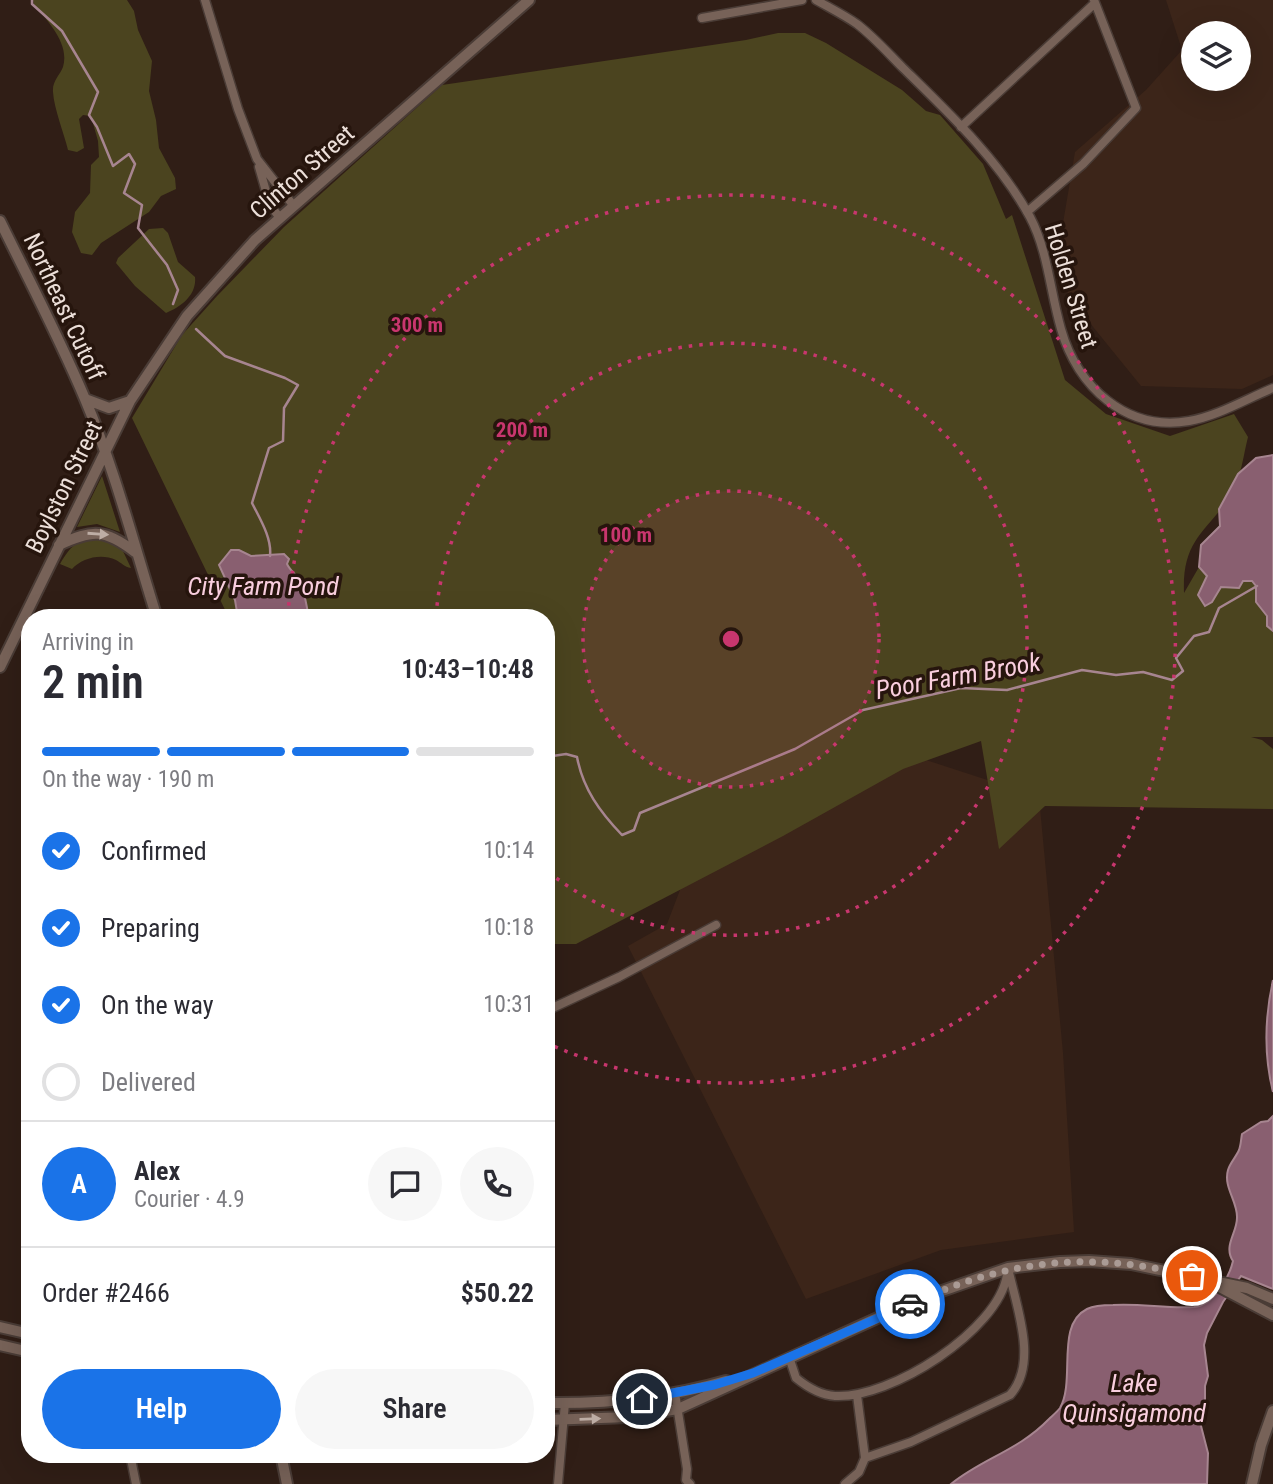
<!DOCTYPE html>
<meta charset="utf-8">
<style>
body{margin:0;font-family:"Roboto Condensed",sans-serif;background:#f7f7f7;color:#2b2b33;height:100vh;display:flex;flex-direction:column;font-size:26px;white-space:nowrap}
*{box-sizing:border-box;margin:0}
p{font-size:23px;color:#7c7c81}
.icon{flex:none;width:38px;height:38px;fill:none;stroke:currentColor;stroke-width:2;stroke-linecap:round;stroke-linejoin:round}
.map{position:relative;flex:1;overflow:hidden}
.details{position:absolute;left:21px;top:609px;width:534px;height:854px;display:flex;flex-direction:column;background:#fff;border-radius:28px;box-shadow:0 7px 28px #0002}
.details>*{flex:none}
.controls{position:absolute;left:1181px;top:21px;display:grid;gap:14px}
.controls a{display:grid;place-items:center;width:70px;height:70px;border-radius:50%;background:#fff;box-shadow:0 7px 28px #0002;font-size:35px}
.pin{position:absolute;display:grid;place-items:center;width:60px;height:60px;color:#fff;margin:-30px;border:4px solid #fff;border-radius:50%;box-shadow:0 2px 7px #0007}
.courier{position:absolute;display:grid;place-items:center;width:70px;height:70px;margin:-35px;border:5px solid #1a73e8;border-radius:50%;background:#fff;color:#222;box-shadow:0 2px 9px #0007}
.headline em{font-style:normal;font-weight:600}
.headline div{display:flex;flex-direction:column-reverse}
.headline{display:flex;align-items:center;justify-content:space-between;height:119px;padding:0 21px}
h1{font-size:46px;font-weight:600;line-height:52px}
.bar{display:grid;grid-template-columns:repeat(4,1fr);gap:10px 7px;align-content:center;height:84px;padding:0 21px}
.bar i{height:9px;border-radius:5px;background:#e1e1e2}
.bar .current{background:#1a73e8}
.bar p{grid-column:span 4}
.line{display:flex;align-items:center;gap:18px;padding:0 21px;border-top:2px solid #e1e1e2}
.line div{flex:1}
.round{display:grid;place-items:center;flex:none;width:74px;height:74px;border-radius:37px;background:#f7f7f7}
ol{padding:0 21px;list-style:none}
li{display:flex;align-items:center;gap:21px;height:77px}
li p{margin-inline-start:auto}
li .icon{padding:7px;border-radius:50%;background:#1a73e8;color:#fff;stroke-width:4}
li:last-child{color:#7c7c81}
li i{width:38px;height:38px;border:4px solid #e1e1e2;border-radius:50%}
.action{display:flex;gap:14px;margin-top:auto;padding:14px 21px}
.action a{flex:1;height:80px;border-radius:42px;background:#1a73e8;color:#fff;font-size:28px;font-weight:600;line-height:80px;text-align:center}
.action a+a{background:#f7f7f7;color:#2b2b33}
.map>svg:first-child{display:block}
.built{fill:#3c2519;fill-rule:evenodd}
.green{fill:#4b441f}
.water{fill:#895f70;stroke:#a78590;stroke-width:2}
.lines{fill:none;stroke-linecap:round;stroke-linejoin:round}
.stream{stroke:#a78590;stroke-width:2.5}
.street-casing{stroke:#4a3c36;stroke-width:11}
.secondary-casing{stroke:#4a3c36;stroke-width:14}
.street{stroke:#776258;stroke-width:8}
.secondary{stroke:#776258;stroke-width:10}
.oneway{fill:#bdada5}
.done{stroke:#aa9b95;stroke-width:7;stroke-dasharray:0 12.6}
.route{stroke:#1a73e8;stroke-width:9}
.ring{fill:none;stroke:#c8366e;stroke-width:3.5;stroke-dasharray:3.5 7}
.labels{text-anchor:middle;stroke-width:7;stroke-linejoin:round;paint-order:stroke}
.street-label{font-size:24px;fill:#ecdfd9;stroke:#26150d}
.water-label{font-size:26px;font-style:italic;fill:#f9cede;stroke:#26150d}
.centre{fill:#c8366e;stroke:#26150d;stroke-width:3.5}
.ring-label{font-size:21px;text-anchor:middle;font-weight:bold;fill:#c8366e;stroke:#26150d;stroke-width:7;stroke-linejoin:round;paint-order:stroke}
</style>
<div class="map">
<svg width="1273" height="1484" viewBox="0 0 1273 1484">
<rect width="100%" height="100%" fill="#301e16"/>
<path class="built" d="M1166 0H1273V375L1242 389 1141 386 1068 296 1063 223 1075 152 1146 90 1182 50ZM1194 33H1239V79H1194Z
M923 759 1039 797 1063 1053 1074 1232 941 1250 806 1299 628 946 667 924 691 861Z"/>
<path class="green" d="M33 0H127L134 11 138 30 152 61 149 91 156 120 159 148 175 178 176 189 161 196 149 212 101 243 92 255 81 253 72 232 75 212 90 193 91 165 99 157 98 141 91 116 83 115 79 119 84 148 77 152 68 150C64 133 54 109 53 92 52 81 60 75 63 67 70 43 47 21 34 4Z
M778 33H805L826 43 902 90 926 111 940 115 983 164 1006 219 1012 215 1065 380 1106 414 1170 436 1234 414 1248 437C1244 453 1240 481 1232 494 1206 533 1182 539 1184 593L1199 567 1207 576 1212 602 1221 587 1239 588 1243 581H1252L1256 586V602L1267 616 1268 626 1273 631V737H1251L1262 740 1273 749V809L1045 806 999 849 981 741 903 769 783 836 576 944H546V618H229L132 418 182 335 217 296 284 227 442 85 746 40Z
M163 228 168 233 178 262 195 277C197 295 181 307 166 313L135 286 116 263 118 258 149 229Z
M102 476 120 532 97 524 77 527Z
M103 538 122 549 131 568C124 567 122 563 116 560 101 553 82 558 72 569L60 564C72 543 79 539 103 538Z"/>
<path class="water" d="M1273 455V631L1267 626V616L1256 602V586L1252 581H1243L1239 588 1221 587 1212 602 1205 606 1198 595 1207 576 1199 567 1201 545 1220 526 1219 509 1238 474 1256 458Z
M231 550H239L251 556 284 554 289 559 287 564C290 570 294 573 298 578 305 589 306 605 309 618H238L235 600 219 565Z
M1273 980V1092C1264 1056 1265 1016 1273 980Z
M1273 1116V1289L1241 1276 1223 1302 1207 1333 1204 1345 1208 1376 1205 1386V1411L1200 1422 1208 1453 1207 1484H951C983 1458 1018 1451 1049 1419 1052 1416 1057 1412 1060 1408 1076 1380 1055 1325 1087 1309 1095 1305 1105 1305 1113 1305 1140 1303 1168 1309 1194 1307 1214 1305 1229 1278 1233 1261 1223 1246 1237 1233 1237 1218 1238 1202 1223 1187 1228 1170 1230 1163 1236 1157 1239 1150 1241 1145 1241 1139 1242 1134L1261 1122 1268 1121Z"/>
<g class="lines">
<path class="stream" d="M32 0V4L62 31 98 92 89 115 97 127 113 166 129 154 135 164 124 193 142 205 138 228 167 265 178 290 173 304
M196 329 225 356 285 378 298 385 284 408 283 441 269 448 252 503C260 519 272 538 270 556
M546 757 566 754 577 757C583 789 600 812 622 835L634 830 640 813 795 749 863 710 961 688 1007 690 1082 670 1116 675 1143 672 1172 680 1183 671 1176 658 1194 636 1209 632 1219 608 1257 586"/>
<g class="street-casing">
<path id="street" d="M205 0 238 109 257 159 293 205
M816 0C830 8 844 15 857 24 874 37 888 53 903 68 949 113 999 160 1030 217 1048 251 1050 291 1061 329 1077 386 1126 432 1189 421 1218 416 1246 399 1273 388
M702 18 802 0
M961 127 1095 3
M259 167 270 205 280 218
M1027 212 1083 164 1136 108 1094 0
M546 1011 619 977 716 925
M789 1357 796 1378C807 1387 820 1395 835 1396 890 1399 998 1331 1007 1275
M675 1393 687 1469 686 1480 690 1484
M857 1395 865 1458
M130 1454 136 1484
M558 1484 565 1403
M845 1484 859 1472 865 1458 911 1442 1010 1395C1039 1363 1016 1306 1008 1268"/>
</g>
<g class="secondary-casing">
<path id="secondary" d="M0 221C29 280 60 339 85 399 115 470 134 545 157 618
M85 399 109 408 130 401
M59 545C93 529 105 529 135 552
M0 667 130 401 187 316 255 240 529 0
M1214 1284 1273 1315
M0 1327 30 1334
M0 1345 30 1352
M546 1403C608 1404 667 1398 726 1381
M546 1420 628 1417 678 1409 919 1299 1008 1268 1060 1262 1089 1261 1131 1264 1247 1288 1273 1299
M281 1454 287 1484
M1252 1484 1261 1445 1273 1411"/>
</g>
<use href="#street" class="street"/>
<use href="#secondary" class="secondary"/>
</g>
<defs><path id="oneway-solid" d="M-6-.8H1V-3.2L6.5 0L1 3.2V.8H-6Z" transform="scale(1.75)"/></defs>
<g class="oneway">
<use href="#oneway-solid" transform="translate(98 534) rotate(4)"/>
<use href="#oneway-solid" transform="translate(590 1419) rotate(-2)"/>
</g>
<g class="lines">
<path class="done" d="M910 1304C1007 1260 1087 1250 1192 1276"/>
<path class="route" d="M642 1399 714 1385 753 1373 910 1304"/>
</g>
<circle cx="731" cy="639" r="148" fill="#c8366e" fill-opacity=".12"/>
<g class="ring">
<circle cx="731" cy="639" r="148"/>
<path d="M436 616A296 296 0 1 1 547 871"/>
<path d="M288 616A444 444 0 1 1 547 1043"/>
</g>
<g class="labels">
<g class="street-label">
<text transform="translate(302 172) rotate(-41)" y="8">Clinton Street</text>
<text transform="translate(1071 286) rotate(73)" y="8">Holden Street</text>
<text transform="translate(64 307) rotate(65)" y="8">Northeast Cutoff</text>
<text transform="translate(64 487) rotate(-64)" y="8">Boylston Street</text>
</g>
<g class="water-label">
<text x="263" y="595">City Farm Pond</text>
<text transform="translate(958 676) rotate(-10)" y="9">Poor Farm Brook</text>
<text x="1134" y="1392">Lake<tspan x="1134" dy="30">Quinsigamond</tspan></text>
</g>
</g>
<circle cx="731" cy="639" r="10" class="centre"/>
<g class="ring-label">
<text x="417" y="332">300 m</text>
<text x="522" y="437">200 m</text>
<text x="626" y="542">100 m</text>
</g>
</svg>
<div class="controls">
<a><svg class="icon" aria-label="layers" viewBox="0 0 24 24"><path d="M12 4l9 5-9 5-9-5zM3 14l9 5 9-5"/></svg></a>
</div>
<div class="pin" style="left:1192px;top:1276px;background:#ea580c"><svg class="icon" aria-label="bag" viewBox="0 0 24 24"><path d="M5 8h14l-1 12H6zM9 8a3 3 0 0 1 6 0"/></svg></div>
<div class="pin" style="left:642px;top:1399px;background:#1f2937"><svg class="icon" aria-label="home" viewBox="0 0 24 24"><path d="M3 11l9-7 9 7M6 9v11h12V9"/></svg></div>
<div class="courier" style="left:910px;top:1304px"><svg class="icon" aria-label="car" viewBox="0 0 24 24"><path d="M5 17H2v-5l4-1 3-4h7l3 4 3 1v5h-3M9 17h6M6 11h13"/><circle cx="7" cy="17" r="2"/><circle cx="17" cy="17" r="2"/></svg></div>
<section class="details">
<div class="headline"><div><h1>2 min</h1><p>Arriving in</p></div><em>10:43–10:48</em></div>
<div class="bar"><i class="current"></i><i class="current"></i><i class="current"></i><i></i><p>On the way · 190 m</p></div>
<ol>
<li><svg class="icon" aria-label="check" viewBox="0 0 24 24"><path d="M5 12l5 5 9-10"/></svg>Confirmed<p>10:14</p></li>
<li><svg class="icon" aria-label="check" viewBox="0 0 24 24"><path d="M5 12l5 5 9-10"/></svg>Preparing<p>10:18</p></li>
<li><svg class="icon" aria-label="check" viewBox="0 0 24 24"><path d="M5 12l5 5 9-10"/></svg>On the way<p>10:31</p></li>
<li><i></i>Delivered</li>
</ol>
<div class="line" style="height:126px"><b class="round" style="background:#1a73e8;color:#fff">A</b><div><b>Alex</b><p>Courier · 4.9</p></div><a class="round"><svg class="icon" aria-label="chat" viewBox="0 0 24 24"><path d="M4 5h16v11H9l-5 4z"/></svg></a><a class="round"><svg class="icon" aria-label="phone" viewBox="0 0 24 24"><path d="M5 4h4l2 5-3 2q2 4 5 5l2-3 5 2v4C11 20 4 13 5 4z"/></svg></a></div>
<div class="line" style="height:91px"><div>Order #2466</div><b>$50.22</b></div>
<div class="action"><a>Help</a><a>Share</a></div>
</section>
</div>
